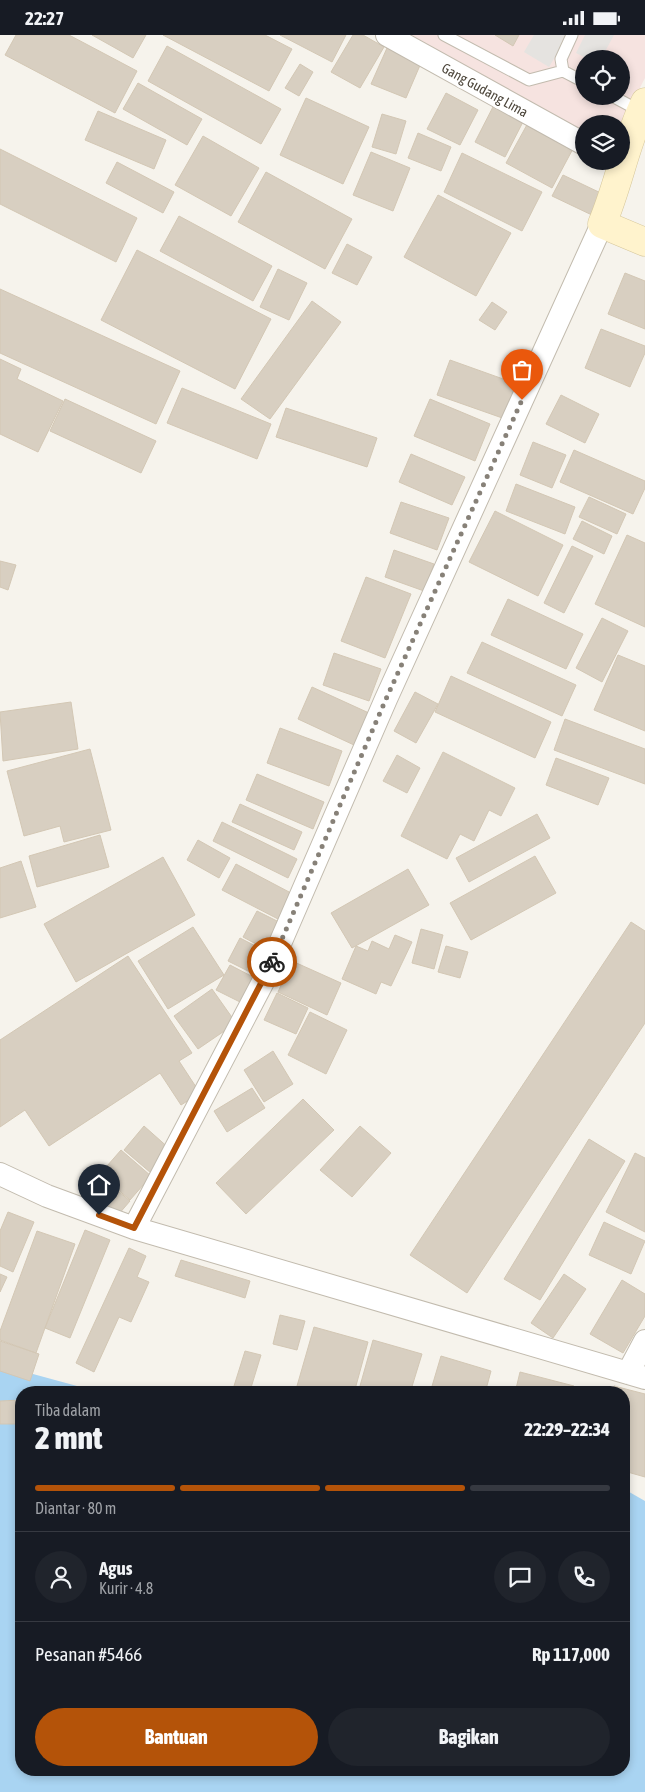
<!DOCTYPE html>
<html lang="id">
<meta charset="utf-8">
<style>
body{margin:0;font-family:"Asap Condensed",sans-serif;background:#20242c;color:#f1f3f6;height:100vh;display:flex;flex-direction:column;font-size:19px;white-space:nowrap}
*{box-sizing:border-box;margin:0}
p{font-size:16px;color:#9ea1a6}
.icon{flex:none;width:28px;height:28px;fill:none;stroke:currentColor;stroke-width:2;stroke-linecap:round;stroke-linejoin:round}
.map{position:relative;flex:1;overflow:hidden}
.side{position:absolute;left:15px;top:1351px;width:615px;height:390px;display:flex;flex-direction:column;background:#171b24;border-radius:20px;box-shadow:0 2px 8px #0003}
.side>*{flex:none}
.controls{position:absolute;left:575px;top:15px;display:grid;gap:10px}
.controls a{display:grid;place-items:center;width:55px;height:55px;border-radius:50%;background:#171b24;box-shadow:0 2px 8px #0003;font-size:25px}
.pin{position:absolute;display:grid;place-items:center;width:42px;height:42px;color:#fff;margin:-51px -21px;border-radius:50% 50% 50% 0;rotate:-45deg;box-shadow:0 0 5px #0007}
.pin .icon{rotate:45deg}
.courier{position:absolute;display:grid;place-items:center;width:50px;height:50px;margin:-25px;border:4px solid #b45309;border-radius:50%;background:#fff;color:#222;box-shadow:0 1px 6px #0007}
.headline em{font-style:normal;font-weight:800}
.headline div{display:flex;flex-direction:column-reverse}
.headline{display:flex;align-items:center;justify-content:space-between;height:85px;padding:0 20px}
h1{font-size:32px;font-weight:800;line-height:38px}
.bar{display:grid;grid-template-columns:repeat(4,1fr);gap:8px 5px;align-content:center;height:60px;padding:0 20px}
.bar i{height:6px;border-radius:4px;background:#363941}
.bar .on{background:#b45309}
.bar p{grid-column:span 4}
.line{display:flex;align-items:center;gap:12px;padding:0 20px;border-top:1px solid #363941}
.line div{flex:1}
.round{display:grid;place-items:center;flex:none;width:52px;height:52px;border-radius:26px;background:#20242c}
.cta{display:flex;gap:10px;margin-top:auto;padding:10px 20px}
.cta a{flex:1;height:58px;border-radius:30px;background:#b45309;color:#fff;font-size:20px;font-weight:800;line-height:58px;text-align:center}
.cta a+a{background:#20242c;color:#f1f3f6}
.status{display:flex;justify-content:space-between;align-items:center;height:35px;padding:0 25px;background:#171b24;direction:ltr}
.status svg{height:14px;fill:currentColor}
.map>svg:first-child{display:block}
.medical{fill:#f6e3e0;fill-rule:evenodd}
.parking{fill:#e5e3e0}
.water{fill:#a9d4f2}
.building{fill:#d8cfc1;stroke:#d3c7b4}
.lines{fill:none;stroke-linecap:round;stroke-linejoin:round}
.lane-casing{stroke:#c2bbae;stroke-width:13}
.street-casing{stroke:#c2bbae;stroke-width:24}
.secondary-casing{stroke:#d6c79b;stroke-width:29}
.lane{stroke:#fff;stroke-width:11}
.street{stroke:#fff;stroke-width:22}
.secondary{stroke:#fff3cd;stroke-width:28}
.done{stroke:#878178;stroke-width:5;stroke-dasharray:0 9}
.route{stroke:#b45309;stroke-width:6}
.labels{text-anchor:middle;stroke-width:5;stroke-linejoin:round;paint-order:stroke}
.street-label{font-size:14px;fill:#4b4439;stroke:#fff}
</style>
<div class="status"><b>22:27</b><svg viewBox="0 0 49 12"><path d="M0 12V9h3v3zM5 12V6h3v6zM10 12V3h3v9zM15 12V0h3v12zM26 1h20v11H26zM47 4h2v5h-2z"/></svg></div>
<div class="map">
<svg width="645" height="1757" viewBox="0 0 645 1757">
<rect width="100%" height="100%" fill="#f6f3ec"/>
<path class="medical" d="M403 0H645V43L621 89H584V100ZM584 24H621V61H584Z"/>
<path class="parking" d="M534 0H568L549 32 524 17Z
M585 0H614L601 24H588L576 18Z"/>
<path class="water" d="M0 1330 99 1357 21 1358V1735H624V1454L645 1466V1757H0Z"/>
<path class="building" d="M16 0H69L137 36 115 78 5 20Z
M92 0H146L133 23Z
M163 0H265L292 14 269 56Z
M280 0H346L332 27Z
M353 0H363L384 12 360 53 331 37Z
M495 0H519L513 11Z
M167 11 281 74 261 109 148 46Z
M387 13 421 28 406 63 371 49Z
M300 29 313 37 299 61 285 53Z
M138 48 202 84 187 110 123 74Z
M446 58 478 75 460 110 427 94Z
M306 63 369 92 343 149 280 120Z
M496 66 526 81 505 122 475 107Z
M98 76 166 105 154 134 85 105Z
M382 79 406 86 396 119 372 112Z
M529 86 575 110 552 153 506 128Z
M418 98 451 112 441 136 408 123Z
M203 101 259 133 231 181 175 150Z
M0 114 137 183 116 227 0 169Z
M371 117 410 133 393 176 353 160Z
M462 118 542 157 522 196 444 157Z
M117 127 174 157 163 178 106 148Z
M266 137 352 184 325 234 238 187Z
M563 140 605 160 594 181 552 161Z
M438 160 511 198 476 261 404 222Z
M179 181 272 231 253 266 160 216Z
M347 209 372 222 357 250 332 238Z
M137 215 271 284 235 354 101 285Z
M278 234 307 248 289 285 260 272Z
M625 238 645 246V294L608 279Z
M0 254 180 336 156 389 0 318Z
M312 266 341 287 270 384 241 364Z
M492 267 507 277 495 295 479 285Z
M601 294 645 311V318L630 352 585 333Z
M0 324 21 334 17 344 63 366 38 417 0 399Z
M450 325 520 350 508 385 437 360Z
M182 353 271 389 257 424 167 388Z
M561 360 599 379 585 408 546 389Z
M65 364 156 406 141 438 50 396Z
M430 364 490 389 475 426 414 401Z
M286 373 377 403 367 432 276 402Z
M533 407 566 420 552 453 520 440Z
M574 415 645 446V453L633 479 560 447Z
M411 419 465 442 452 470 399 447Z
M516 449 575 472 565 499 506 476Z
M589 462 626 479 617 499 579 482Z
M401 467 449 483 437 515 390 498Z
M495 476 563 510 538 561 469 527Z
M582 486 612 501 604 519 573 504Z
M627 500 645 508V592L595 569Z
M572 511 593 521 564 578 544 568Z
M394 515 434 529 424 556 385 542Z
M0 526 16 530 8 555 0 552Z
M366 542 411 559 385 623 341 606Z
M508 564 583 599 566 634 491 600Z
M602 583 628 596 602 647 576 633Z
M482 607 576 650 562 681 467 638Z
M334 618 381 634 369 666 323 650Z
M618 620 645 631V696L594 675Z
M451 641 551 687 535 723 435 677Z
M312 652 369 678 354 710 298 684Z
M415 657 438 669 416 708 394 696Z
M71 667 78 714 3 726 0 677Z
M565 684 645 714V749L554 715Z
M280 693 342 716 329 751 267 728Z
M90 714 111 795 64 807 60 791 24 801 7 736Z
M443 717 515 753 501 781 489 775 474 806 460 799 447 824 401 801Z
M397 720 420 733 407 758 383 746Z
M556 723 609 743 598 770 546 750Z
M257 739 324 767 313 794 246 765Z
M240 769 302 797 294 815 232 787Z
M537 779 550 803 469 847 456 823Z
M222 787 297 824 288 843 213 806Z
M100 800 109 832 37 852 29 821Z
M198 805 230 823 219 843 187 825Z
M535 821 556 858 471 905 450 868Z
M163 822 195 880 76 947 44 889Z
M21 826 36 872 0 883V833Z
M236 829 291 858 278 884 222 855Z
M408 834 429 870 352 913 331 878Z
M257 876 283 889 269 916 243 902Z
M631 887 645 896V988L467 1258 410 1220Z
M193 892 224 940 168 974 138 926Z
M421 894 443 900 434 934 412 928Z
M395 900 412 907 391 951 381 947 376 959 342 944 356 911 368 916 372 906 389 914Z
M240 903 269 918 258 941 228 926Z
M446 911 468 917 460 943 438 937Z
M128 921 192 1018 179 1026 200 1058 181 1070 160 1038 49 1111 25 1075 0 1092V1005Z
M292 926 341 948 327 980 278 957Z
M230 930 255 943 242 968 216 955Z
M212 954 236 988 198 1014 174 981Z
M277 958 308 973 296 999 264 985Z
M310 977 347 995 326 1039 288 1020Z
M273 1016 293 1049 264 1067 244 1035Z
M252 1053 265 1073 227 1097 214 1076Z
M303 1064 334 1095 246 1179 216 1148Z
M144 1091 171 1115 151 1138 124 1115Z
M360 1091 391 1118 352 1162 320 1135Z
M589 1104 625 1126 540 1265 504 1244Z
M121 1115 151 1141 130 1165 100 1139Z
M635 1118 645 1123V1197L606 1177Z
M99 1140 130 1166 118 1180 87 1154Z
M8 1177 34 1187 13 1237 0 1231V1196Z
M604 1187 645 1206 631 1239 589 1220Z
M85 1195 110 1205 70 1303 45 1293Z
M37 1196 75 1209 36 1318 0 1305V1296Z
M129 1213 146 1221 137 1242 149 1247 131 1287 119 1282 94 1337 76 1328Z
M181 1225 250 1246 245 1263 175 1241Z
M0 1239 7 1242 0 1257Z
M564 1239 586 1254 553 1303 531 1288Z
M622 1245 645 1259V1281L623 1318 590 1299Z
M280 1280 305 1286 297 1315 273 1309Z
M314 1292 368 1307 354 1358H295Z
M373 1305 422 1319 410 1358H358Z
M0 1306 39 1319 30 1346 0 1336Z
M245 1316 261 1320 250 1356 234 1351Z
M441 1321 491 1336 485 1358H430Z
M520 1337 574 1351 573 1358H515Z
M614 1351 645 1359V1442L624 1436V1358H613Z
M21 1365V1389H0V1366Z
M624 1458 630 1462 624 1473Z"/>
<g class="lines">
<g class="lane-casing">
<path id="lane" d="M444 0 529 45 563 36
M572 0 561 24 563 36 584 47
M612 61 640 76"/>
</g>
<g class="street-casing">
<path id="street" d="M387 0 584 109
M0 1139 47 1161 134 1193 645 1343
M134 1193 265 943 386 664 602 189
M628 1338 645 1306"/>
</g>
<g class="secondary-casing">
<path id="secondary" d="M645 67C626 106 619 149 602 189L645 207"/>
</g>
<use href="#lane" class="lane"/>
<use href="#street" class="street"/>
<use href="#secondary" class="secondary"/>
</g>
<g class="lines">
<path class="done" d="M272 927 386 664 522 365"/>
<path class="route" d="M99 1180 134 1193 272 927"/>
</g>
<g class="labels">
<g class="street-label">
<text transform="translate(485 55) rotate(29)" y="5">Gang Gudang Lima</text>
</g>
</g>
</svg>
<div class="controls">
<a><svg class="icon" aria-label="locate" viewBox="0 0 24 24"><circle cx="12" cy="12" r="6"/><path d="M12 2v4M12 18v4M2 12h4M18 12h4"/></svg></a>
<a><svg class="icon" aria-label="layers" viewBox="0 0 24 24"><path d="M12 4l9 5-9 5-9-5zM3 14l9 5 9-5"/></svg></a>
</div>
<div class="pin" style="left:522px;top:365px;background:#ea580c"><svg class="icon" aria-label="bag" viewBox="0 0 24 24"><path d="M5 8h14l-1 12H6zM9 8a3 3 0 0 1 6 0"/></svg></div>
<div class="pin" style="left:99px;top:1180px;background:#1f2937"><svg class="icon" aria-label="home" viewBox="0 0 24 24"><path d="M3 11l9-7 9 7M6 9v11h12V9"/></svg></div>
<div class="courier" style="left:272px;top:927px"><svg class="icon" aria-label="bike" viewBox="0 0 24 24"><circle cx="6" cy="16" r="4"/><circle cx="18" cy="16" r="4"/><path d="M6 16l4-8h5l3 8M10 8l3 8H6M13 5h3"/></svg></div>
<section class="side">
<div class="headline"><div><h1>2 mnt</h1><p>Tiba dalam</p></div><em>22:29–22:34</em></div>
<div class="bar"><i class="on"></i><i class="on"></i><i class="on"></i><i></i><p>Diantar · 80 m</p></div>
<div class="line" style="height:90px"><a class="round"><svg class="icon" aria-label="person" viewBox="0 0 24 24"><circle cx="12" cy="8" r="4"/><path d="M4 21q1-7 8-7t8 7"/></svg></a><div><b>Agus</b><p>Kurir · 4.8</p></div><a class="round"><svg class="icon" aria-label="chat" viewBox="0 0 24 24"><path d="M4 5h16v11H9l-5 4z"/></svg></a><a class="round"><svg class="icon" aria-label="phone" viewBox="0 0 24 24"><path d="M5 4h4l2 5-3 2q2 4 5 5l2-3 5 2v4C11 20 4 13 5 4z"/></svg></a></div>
<div class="line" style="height:65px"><div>Pesanan #5466</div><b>Rp 117,000</b></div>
<div class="cta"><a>Bantuan</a><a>Bagikan</a></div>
</section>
</div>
